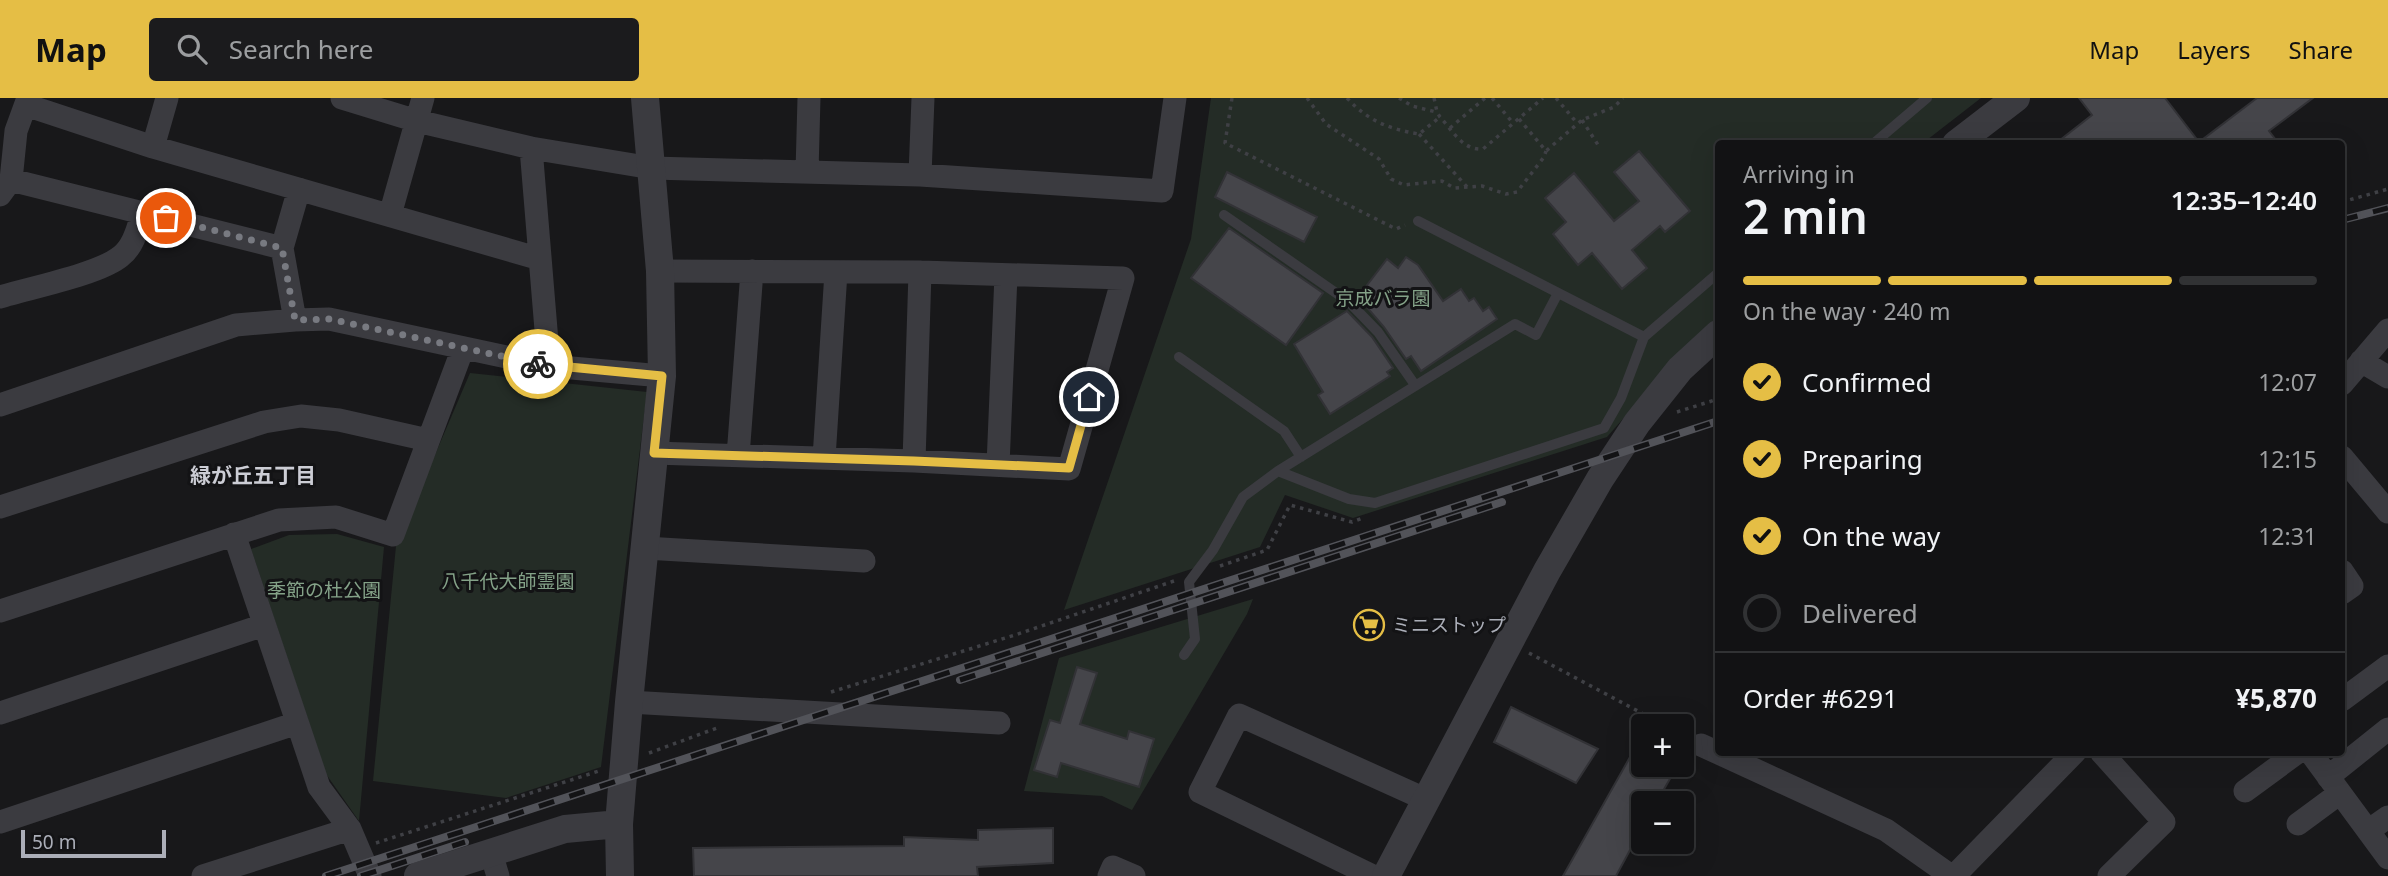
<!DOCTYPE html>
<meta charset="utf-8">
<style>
body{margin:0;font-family:"Noto Sans","Noto Sans JP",sans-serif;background:#1b1b1d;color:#f1f3f6;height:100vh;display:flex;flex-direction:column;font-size:26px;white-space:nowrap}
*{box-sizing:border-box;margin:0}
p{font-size:23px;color:#9c9ea0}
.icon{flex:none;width:38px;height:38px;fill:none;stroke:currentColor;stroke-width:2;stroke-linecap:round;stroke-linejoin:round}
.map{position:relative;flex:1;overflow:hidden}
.side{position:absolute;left:1715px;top:42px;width:630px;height:616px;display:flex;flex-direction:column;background:#121214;border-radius:7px;box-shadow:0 7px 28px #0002,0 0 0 2px #313234}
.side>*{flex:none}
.controls{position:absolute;left:1631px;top:616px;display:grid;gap:14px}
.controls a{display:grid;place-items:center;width:63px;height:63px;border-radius:7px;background:#121214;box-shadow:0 7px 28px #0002,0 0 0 2px #313234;font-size:35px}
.scale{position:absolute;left:21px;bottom:18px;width:145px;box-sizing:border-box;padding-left:7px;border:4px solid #abaeb8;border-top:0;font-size:19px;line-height:24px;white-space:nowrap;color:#abaeb8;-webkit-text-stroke:5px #131315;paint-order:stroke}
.pin{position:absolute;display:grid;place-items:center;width:60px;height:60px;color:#fff;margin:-30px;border:4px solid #fff;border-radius:50%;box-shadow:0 2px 7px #0007}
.courier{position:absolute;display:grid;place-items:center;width:70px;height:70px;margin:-35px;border:5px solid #e5be45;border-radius:50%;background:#fff;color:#222;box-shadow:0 2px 9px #0007}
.summary em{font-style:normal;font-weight:600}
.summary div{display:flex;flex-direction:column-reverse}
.summary{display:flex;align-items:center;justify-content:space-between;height:119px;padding:0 28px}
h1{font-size:46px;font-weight:600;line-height:52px}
.bar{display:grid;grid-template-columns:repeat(4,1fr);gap:10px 7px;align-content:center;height:84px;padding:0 28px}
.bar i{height:9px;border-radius:5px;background:#313234}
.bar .current{background:#e5be45}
.bar p{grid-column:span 4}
.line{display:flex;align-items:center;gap:18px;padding:0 28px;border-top:2px solid #313234}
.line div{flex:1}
ol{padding:0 28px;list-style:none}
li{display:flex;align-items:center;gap:21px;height:77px}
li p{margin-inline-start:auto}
li .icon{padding:7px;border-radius:50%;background:#e5be45;color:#111;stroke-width:4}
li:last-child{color:#9c9ea0}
li i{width:38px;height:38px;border:4px solid #313234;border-radius:50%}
header{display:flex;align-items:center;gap:42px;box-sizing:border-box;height:98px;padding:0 35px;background:#e5be45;color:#111}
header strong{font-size:33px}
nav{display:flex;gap:38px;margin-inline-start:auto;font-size:24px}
.search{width:490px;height:63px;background:#1b1b1d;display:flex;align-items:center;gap:18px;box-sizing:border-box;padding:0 24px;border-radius:7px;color:#9c9ea0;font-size:26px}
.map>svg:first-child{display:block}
.green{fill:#242c26}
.building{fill:#45454a;stroke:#323236;stroke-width:2}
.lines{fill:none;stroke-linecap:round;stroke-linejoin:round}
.path{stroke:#3f4045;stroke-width:3.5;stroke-dasharray:3.5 5;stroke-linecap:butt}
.service{stroke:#3b3b40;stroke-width:10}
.minor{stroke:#3b3b40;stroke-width:23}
.tertiary{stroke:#3b3b40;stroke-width:28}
.rail-casing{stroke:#525359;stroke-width:8}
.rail{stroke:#131315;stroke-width:5;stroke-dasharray:16;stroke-linecap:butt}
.done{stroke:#787a81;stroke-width:7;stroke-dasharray:0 12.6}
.route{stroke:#e5be45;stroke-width:9}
.labels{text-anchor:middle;stroke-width:6;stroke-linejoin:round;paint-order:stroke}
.park-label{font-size:19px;fill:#84a288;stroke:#131315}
.poi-label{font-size:19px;fill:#abaeb8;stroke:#131315;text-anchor:start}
.neighbourhood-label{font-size:21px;font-weight:bold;fill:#cccdd5;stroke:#131315}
</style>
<header>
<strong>Map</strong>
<div class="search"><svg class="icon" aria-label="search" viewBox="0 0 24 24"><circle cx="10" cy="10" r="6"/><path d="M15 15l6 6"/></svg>Search here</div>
<nav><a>Map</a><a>Layers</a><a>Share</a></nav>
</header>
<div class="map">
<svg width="2388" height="778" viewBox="0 0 2388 778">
<rect width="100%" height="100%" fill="#18181a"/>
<path class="green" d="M1211 0H1981L1923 45 1718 46V218L1672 265 1607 339 1353 420 1285 397 1260 449 1064 512 1191 141Z
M470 275 647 294 601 669 506 700 373 683 396 448Z
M337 436 384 449 359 723 326 676 251 451 289 437Z
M1253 501 1247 516 1132 712 1102 698 1024 693 1059 560Z"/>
<path class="building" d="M2079 0H2165L2199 44 2257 0H2313L2269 33 2279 46H2055L2092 17Z
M1639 53 1690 113 1665 134 1660 128 1632 152 1647 170 1622 191 1592 155 1578 167 1553 136 1566 124 1545 100 1574 75 1614 123 1639 103 1614 74Z
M1227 74 1317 119 1304 144 1215 99Z
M1229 130 1323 195 1286 247 1191 180Z
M1406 159 1418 167 1443 203 1461 191 1469 203 1474 200 1483 213 1489 209 1497 221 1421 273 1411 258 1406 261 1384 229 1358 199 1387 161 1398 170Z
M1347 213 1372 239 1393 270 1387 274 1390 278 1330 316 1318 297 1323 294 1294 246Z
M1077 569 1097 575 1080 626 1127 641 1129 633 1154 641 1139 689 1061 665 1057 679 1034 672 1050 622 1060 625Z
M1511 609 1598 651 1576 685 1494 644Z
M1643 636V667H1678L1656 705H1643V728L1616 778H1563Z
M1053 730V765L977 769 978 778H694L693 750 904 748V739L978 742V732Z"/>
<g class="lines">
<path class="path" d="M1232 0 1225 45 1396 131 1405 127
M1307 0 1326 26 1379 61 1391 81 1404 87 1442 83 1454 90 1482 88 1506 96 1517 94 1544 59 1546 53
M1347 0C1368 23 1389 31 1419 36L1440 19
M1399 0 1412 8 1436 14
M1434 0 1437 14 1440 19C1452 32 1463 53 1483 51L1543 0
M1492 0 1513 25
M1556 0 1577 25
M1519 21 1546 53 1582 22 1614 9 1623 0
M1582 22 1600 50
M1450 30 1485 0
M1419 36 1468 90
M2342 104 2388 91
M1677 314 1718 301
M1220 468 1267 452 1290 407 1352 424 1365 419
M1529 555 1666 628
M831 594 1015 537 1177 482
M649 655 717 630
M376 745 602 672"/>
<path class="service" d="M1873 46 1927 0
M1224 117 1349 204 1378 234 1415 287
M1418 123 1644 239 1718 175
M1179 259 1284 333 1301 359
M1278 373 1349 401 1375 405 1604 330 1621 300 1644 239
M1184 557 1195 541 1189 484 1213 452 1243 399 1278 373 1515 226 1536 237 1558 195"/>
<path class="minor" d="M342 0 417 23 531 50 652 70 920 77 1162 93 1175 0
M26 7 153 49 540 161
M153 49 167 0
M531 50 549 268
M807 74 809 0
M920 77 923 0
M11 82 282 150
M0 97 11 82 16 33 28 0
M390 117 423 0
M0 199C29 190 100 176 121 158 134 148 138 129 143 114
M295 222 282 150 299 91
M2361 263 2388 279
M2342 286 2388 232
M0 307 236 227 295 222 329 221 549 268 662 278
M654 355 914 363 1069 371 1123 180 920 174 660 173
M738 358 752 173
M2342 359 2388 414
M824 360 836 174
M914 363 920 174
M998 367 1006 177
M0 409 264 324 301 318 339 322 428 342
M234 436 319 689 350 731 370 778
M645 450 864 463
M2342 473 2352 488 2342 495
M0 513 279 422 336 419 393 437 463 250
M2342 602 2388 568
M629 604 999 625
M0 615 264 527
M1701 647 1886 732 1951 778
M2101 654 2164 724 2109 778
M2310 654 2388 760
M2328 679 2388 631
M2245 693 2298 654
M0 724 297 625
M2298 726 2340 695
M2368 733 2388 719
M491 755 498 778
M203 778 350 731
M1109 778 1113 769 1134 778
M1373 778 1200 694 1239 617 1427 702
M1954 778 2075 654"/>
<path class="tertiary" d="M1956 46 2016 0
M418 778 565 731 619 726
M620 778 619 726 629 604 662 278 660 173 645 0
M1386 778 1547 473 1600 381 1637 325 1680 271 1718 236"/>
<g class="rail-casing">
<path id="rail" d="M2342 122 2388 110
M960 582 1502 404
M326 778 1718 323
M361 778 465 744"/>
</g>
<use href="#rail" class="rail"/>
</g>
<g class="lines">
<path class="done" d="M166 120 282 150 295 222 329 221 538 266"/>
<path class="route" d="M538 266 662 278 654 355 914 363 1069 370 1089 299"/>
</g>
<defs>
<g id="supermarket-ring" transform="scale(1.575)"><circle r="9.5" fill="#131315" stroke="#e5be45" stroke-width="1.5"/><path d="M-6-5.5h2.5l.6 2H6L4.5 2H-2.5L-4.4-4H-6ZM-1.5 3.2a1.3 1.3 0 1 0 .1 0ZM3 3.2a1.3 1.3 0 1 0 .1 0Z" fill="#e5be45"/></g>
</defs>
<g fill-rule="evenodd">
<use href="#supermarket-ring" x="1369" y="527"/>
</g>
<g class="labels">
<g class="park-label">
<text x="1383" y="207">京成バラ園</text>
<text x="508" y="490">八千代大師霊園</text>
<text x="324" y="499">季節の杜公園</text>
</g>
<g class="poi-label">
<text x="1392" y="534">ミニストップ</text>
</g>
<g class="neighbourhood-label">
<text x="253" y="385">緑が丘五丁目</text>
</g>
</g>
</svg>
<div class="controls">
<a>+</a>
<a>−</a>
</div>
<div class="scale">50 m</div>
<div class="pin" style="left:166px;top:120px;background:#ea580c"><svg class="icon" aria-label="bag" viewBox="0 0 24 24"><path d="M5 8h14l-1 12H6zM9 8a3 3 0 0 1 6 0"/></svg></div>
<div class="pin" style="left:1089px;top:299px;background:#1f2937"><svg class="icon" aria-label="home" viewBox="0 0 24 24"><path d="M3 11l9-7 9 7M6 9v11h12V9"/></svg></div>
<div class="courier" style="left:538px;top:266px"><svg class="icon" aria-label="bike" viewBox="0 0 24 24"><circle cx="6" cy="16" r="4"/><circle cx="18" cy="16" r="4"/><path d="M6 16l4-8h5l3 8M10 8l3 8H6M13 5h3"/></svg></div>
<section class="side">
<div class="summary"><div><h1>2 min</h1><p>Arriving in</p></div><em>12:35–12:40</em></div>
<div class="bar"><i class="current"></i><i class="current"></i><i class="current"></i><i></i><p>On the way · 240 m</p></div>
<ol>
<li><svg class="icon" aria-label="check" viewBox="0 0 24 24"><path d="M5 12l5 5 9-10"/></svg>Confirmed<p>12:07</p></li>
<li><svg class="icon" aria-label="check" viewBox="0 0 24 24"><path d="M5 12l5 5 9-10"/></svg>Preparing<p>12:15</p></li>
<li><svg class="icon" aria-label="check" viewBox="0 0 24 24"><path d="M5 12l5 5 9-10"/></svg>On the way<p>12:31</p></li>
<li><i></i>Delivered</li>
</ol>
<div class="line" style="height:91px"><div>Order #6291</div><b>¥5,870</b></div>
</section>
</div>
